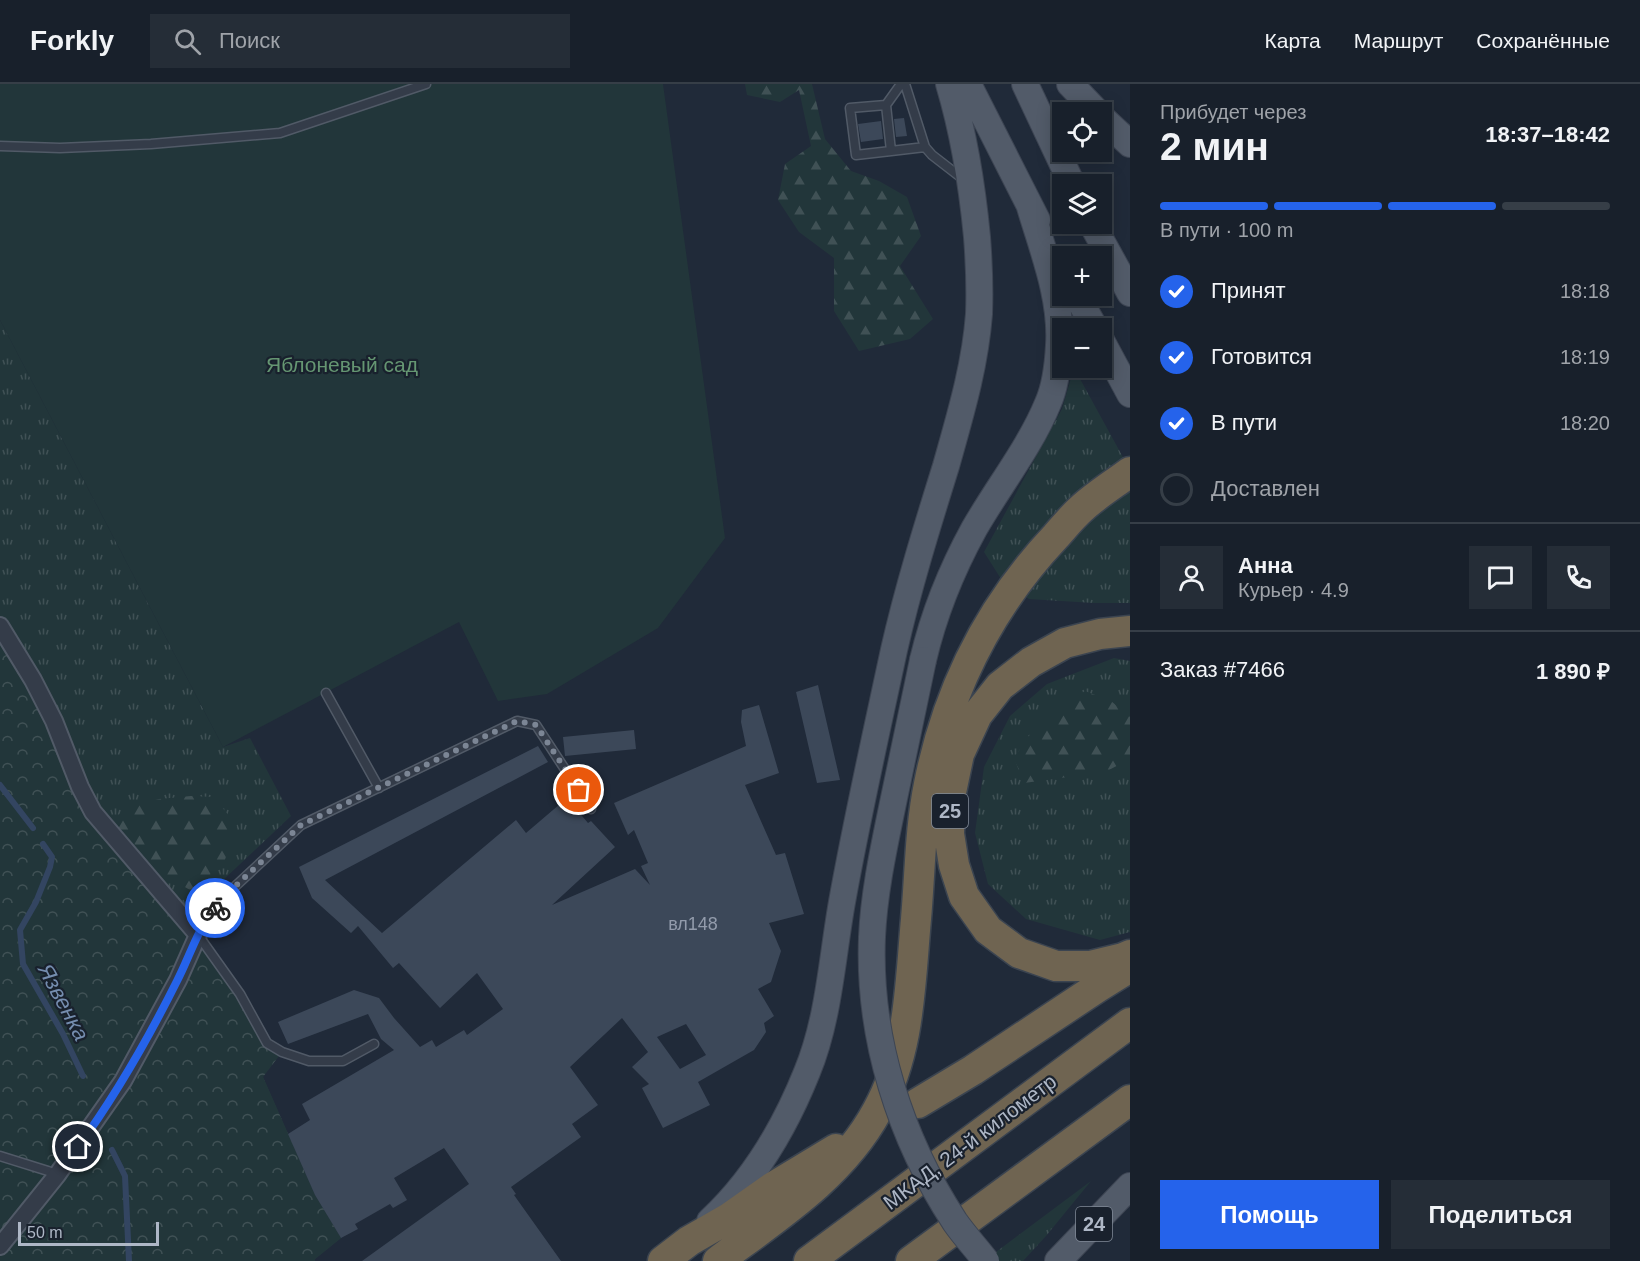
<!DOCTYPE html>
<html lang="ru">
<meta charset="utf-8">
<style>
body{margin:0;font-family:Arial,sans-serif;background:#252d37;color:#f1f3f6;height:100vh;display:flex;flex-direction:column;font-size:22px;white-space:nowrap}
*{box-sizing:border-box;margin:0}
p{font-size:20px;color:#9fa3a9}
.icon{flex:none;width:33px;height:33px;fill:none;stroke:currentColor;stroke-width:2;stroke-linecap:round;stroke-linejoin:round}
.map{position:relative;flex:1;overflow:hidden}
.details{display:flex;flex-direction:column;background:#18202b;width:510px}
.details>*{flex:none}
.controls{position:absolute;left:1052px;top:18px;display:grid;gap:12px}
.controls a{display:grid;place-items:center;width:60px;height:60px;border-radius:0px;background:#18202b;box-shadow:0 3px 15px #0003,0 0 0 2px #363e47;font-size:30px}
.scale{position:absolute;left:18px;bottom:15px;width:141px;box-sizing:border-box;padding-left:6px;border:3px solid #aeb7c6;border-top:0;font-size:16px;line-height:21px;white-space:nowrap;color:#aeb7c6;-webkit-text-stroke:4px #19212d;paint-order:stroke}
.pin{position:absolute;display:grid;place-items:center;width:51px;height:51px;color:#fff;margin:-26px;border:3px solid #fff;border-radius:50%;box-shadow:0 2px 6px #0007}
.courier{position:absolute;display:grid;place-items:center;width:60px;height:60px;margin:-30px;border:4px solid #2563eb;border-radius:50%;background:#fff;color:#222;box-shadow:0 2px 8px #0007}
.head em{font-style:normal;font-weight:600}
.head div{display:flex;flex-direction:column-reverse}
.head{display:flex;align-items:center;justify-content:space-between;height:102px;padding:0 30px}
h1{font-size:39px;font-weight:600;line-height:45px}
.bar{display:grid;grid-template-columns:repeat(4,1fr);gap:9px 6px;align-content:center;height:72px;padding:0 30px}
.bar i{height:8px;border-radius:4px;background:#363e47}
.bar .on{background:#2563eb}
.bar p{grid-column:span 4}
.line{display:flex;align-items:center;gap:15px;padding:0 30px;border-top:2px solid #363e47}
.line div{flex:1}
.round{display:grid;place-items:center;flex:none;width:63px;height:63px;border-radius:0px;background:#252d37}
ol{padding:0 30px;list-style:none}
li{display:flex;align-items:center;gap:18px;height:66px}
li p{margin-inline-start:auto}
li .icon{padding:6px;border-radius:50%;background:#2563eb;color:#fff;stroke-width:4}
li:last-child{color:#9fa3a9}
li i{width:33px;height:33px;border:3px solid #363e47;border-radius:50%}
.primary-button{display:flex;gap:12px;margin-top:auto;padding:12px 30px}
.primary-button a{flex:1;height:69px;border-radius:0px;background:#2563eb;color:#fff;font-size:24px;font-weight:600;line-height:69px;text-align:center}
.primary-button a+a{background:#252d37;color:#f1f3f6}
header{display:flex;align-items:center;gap:36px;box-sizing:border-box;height:84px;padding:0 30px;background:#18202b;border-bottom:2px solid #363e47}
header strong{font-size:28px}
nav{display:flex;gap:33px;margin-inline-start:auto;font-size:21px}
.search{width:420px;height:54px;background:#252d37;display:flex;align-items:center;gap:15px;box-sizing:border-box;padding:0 21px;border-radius:0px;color:#9fa3a9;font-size:22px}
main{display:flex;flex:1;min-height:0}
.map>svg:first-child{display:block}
.grass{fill:url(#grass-tufts)}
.forest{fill:url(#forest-firs)}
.park{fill:url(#park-crowns)}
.garden{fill:#22363a}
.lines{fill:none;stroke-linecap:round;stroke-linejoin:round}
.stream{stroke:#334561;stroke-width:6}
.building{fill:#3c4859;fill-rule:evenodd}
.lane-casing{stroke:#515a67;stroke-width:11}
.street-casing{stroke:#515a67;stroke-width:20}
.primary-casing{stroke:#3d4553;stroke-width:28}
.highway-casing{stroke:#3b4450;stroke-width:33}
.lane{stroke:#343c49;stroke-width:8}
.street{stroke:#343c49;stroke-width:16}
.primary{stroke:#525b69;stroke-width:26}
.highway{stroke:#6f6451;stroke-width:30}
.primary-bridge-casing{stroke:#3d4553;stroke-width:28;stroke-linecap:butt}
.primary-bridge{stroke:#525b69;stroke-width:26}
.done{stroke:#7c8695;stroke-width:6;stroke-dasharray:0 10.8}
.route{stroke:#2563eb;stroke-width:8}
.labels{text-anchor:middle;stroke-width:4.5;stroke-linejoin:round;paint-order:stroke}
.number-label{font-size:18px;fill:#929bab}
.shield{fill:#19212d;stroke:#818a98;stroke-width:1.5}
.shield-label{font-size:20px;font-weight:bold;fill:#aeb7c6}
.park-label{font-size:21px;fill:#659672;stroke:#19212d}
.street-label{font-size:21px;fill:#aeb7c6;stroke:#19212d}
.water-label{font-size:22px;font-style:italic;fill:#758daf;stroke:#19212d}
</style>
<header>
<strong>Forkly</strong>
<div class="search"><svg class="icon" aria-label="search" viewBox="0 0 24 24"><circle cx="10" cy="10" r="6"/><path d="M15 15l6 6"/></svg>Поиск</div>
<nav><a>Карта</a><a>Маршрут</a><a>Сохранённые</a></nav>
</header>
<main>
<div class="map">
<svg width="1130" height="1177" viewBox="0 0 1130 1177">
<defs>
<pattern id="grass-tufts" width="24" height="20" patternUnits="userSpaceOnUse" patternTransform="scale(1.5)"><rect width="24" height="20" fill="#22363a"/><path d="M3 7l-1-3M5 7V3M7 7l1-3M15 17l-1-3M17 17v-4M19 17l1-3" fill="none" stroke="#405155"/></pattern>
<pattern id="forest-firs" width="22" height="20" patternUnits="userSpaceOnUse" patternTransform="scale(1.5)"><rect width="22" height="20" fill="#22363a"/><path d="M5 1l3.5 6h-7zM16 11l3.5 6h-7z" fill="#405155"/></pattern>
<pattern id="park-crowns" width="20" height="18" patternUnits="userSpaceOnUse" patternTransform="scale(1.5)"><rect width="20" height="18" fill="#22363a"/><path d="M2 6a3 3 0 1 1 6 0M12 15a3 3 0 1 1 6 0" fill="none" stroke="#405155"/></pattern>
</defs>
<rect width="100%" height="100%" fill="#202a39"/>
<path class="grass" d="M0 236 223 663 250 654 291 732 203 815 179 851 263 993 315 1111 341 1154 315 1175V1177H0Z
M1074 284 1130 386V519H1094L1029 515 1003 498 984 468 1062 325Z
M1114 574 1130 577V848L1100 856 1026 835 988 800 975 749 984 683 1010 632 1047 600Z
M1091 1097 1046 1152 1023 1177H984Z"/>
<path class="forest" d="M745 0H812L825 55 851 87 879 97 907 113 921 152 900 182 933 235 910 255 859 267 834 227V174L799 148 778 116 785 80 811 62 799 6 780 18 747 11Z
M1085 607 1111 617 1130 633V675L1105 688 1024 699 1014 674 1028 653 1046 632Z
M191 712 214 713 237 742 223 781 190 806 163 790 152 816 94 748 130 723 159 715Z"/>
<path class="park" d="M0 542 80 703 198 851 267 959 282 968 263 993 315 1111 341 1154 315 1175V1177H0Z"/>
<path class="garden" d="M0 0H663L725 454 658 544 547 610 498 617 459 538 223 663 0 236Z"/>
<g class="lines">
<path class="stream" d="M0 701 33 744
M43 760 52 773 50 783 36 818 20 846 23 880 63 950 83 992
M112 1066 125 1092 129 1177"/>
</g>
<path class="building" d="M904 34 907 52 896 53 894 35Z
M881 37 883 55 861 58 858 40Z
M818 601 840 696 817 699 796 608Z
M759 621 779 689 745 701 776 771 785 769 804 830 769 839 781 867 771 898 758 905 774 932 764 939 766 948 754 966 698 998 710 1021 663 1044 642 1004 649 1000 632 983 648 968 622 934 570 983 598 1021 572 1040 581 1053 511 1103 516 1110 514 1111 561 1177H362L469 1100 444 1064 394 1094 407 1116 393 1124 390 1120 355 1140 358 1145 341 1154 315 1111 288 1050 310 1036 302 1020 394 966 381 955 368 930 288 960 278 938 354 906 379 914 394 934 420 963 432 956 436 963 464 946 467 951 503 925 477 889 440 924 399 879 393 884 358 842 351 849 312 814 299 783 538 662 548 678 325 796 382 849 516 736 526 749 567 714 588 739 591 737 615 763 552 821 635 785 650 801 641 782 648 779 634 746 628 751 614 719 746 662 741 638 742 626ZM686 940 706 971 680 985 657 953Z
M634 646 636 665 565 672 563 653Z"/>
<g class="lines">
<g class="lane-casing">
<path id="lane" d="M901 0 886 21 891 67 925 63
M905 0 925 63 932 71 963 95
M886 21 850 24 856 71 891 67
M0 62 60 64 151 60 280 49 426 0
M326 609 379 704
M374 960 343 977H309L282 968 267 959 240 910 198 851 204 837 228 809 301 741 517 637 536 641 591 725
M0 1072 48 1087 57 1091"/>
</g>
<g class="street-casing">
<path id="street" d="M0 542 33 596 54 637 80 703 93 728 198 851 178 896 123 997 57 1091 0 1162"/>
</g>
<g class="primary-casing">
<path id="primary" d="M968 0 1037 136
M1025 0 1072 100
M1070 0 1097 28
M1101 33 1130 60
M1092 140 1130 209
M1077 212 1095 244
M1101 256 1130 310
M923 576C934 529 951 487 974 445 998 403 1030 363 1048 319 1056 301 1058 280 1059 261 1062 214 1043 167 1030 123
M710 1137C754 1096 785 1043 807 988 829 935 832 874 842 818 857 734 876 650 894 566 908 504 927 443 946 382 960 332 975 283 979 230 980 204 979 179 977 153 972 101 964 50 949 0
M1058 1177 1130 1102"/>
</g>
<g class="highway-casing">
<path id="highway" d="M1130 547 1100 550 1065 559 1031 578 1000 602 977 631 959 670 950 713 949 750 954 781 964 812 988 846 1019 869 1056 882H1090L1123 874 1130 871
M918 1019 973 986 1098 903 1130 883
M663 1177 689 1157 729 1134 773 1103 836 1065
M718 1177C776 1134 842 1092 877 1027 910 968 910 901 916 835 920 790 920 744 929 700 948 604 989 523 1056 452 1064 443 1072 433 1081 425 1096 411 1114 400 1130 388
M809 1177 1130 939
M911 1177 1130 1016"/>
</g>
<use href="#lane" class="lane"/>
<use href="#street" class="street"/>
<use href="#primary" class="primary"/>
<use href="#highway" class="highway"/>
<g class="primary-bridge-casing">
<path id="primary-bridge" d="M923 576C913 624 903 671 893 719 884 763 874 808 872 853 868 954 900 1054 955 1138 964 1151 976 1164 986 1177"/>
</g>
<use href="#primary-bridge" class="primary-bridge"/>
</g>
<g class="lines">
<path class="done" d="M215 824 228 809 301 741 517 637 536 641 579 706"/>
<path class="route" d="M78 1063C116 1011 148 955 177 897 190 872 197 846 215 824"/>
</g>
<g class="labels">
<g class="number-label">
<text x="693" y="846">вл148</text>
</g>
<g class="shield">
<rect x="932" y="710" width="36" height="34" rx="4.5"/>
<rect x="1076" y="1123" width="36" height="34" rx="4.5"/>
</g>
<g class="shield-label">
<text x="950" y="734">25</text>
<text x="1094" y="1147">24</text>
</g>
<g class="park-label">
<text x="342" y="288">Яблоневый сад</text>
</g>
<g class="street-label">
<text transform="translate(970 1058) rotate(-37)" y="7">МКАД, 24-й километр</text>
</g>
<g class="water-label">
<text transform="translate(64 918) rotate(62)" y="8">Язвенка</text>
</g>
</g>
</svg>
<div class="controls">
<a><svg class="icon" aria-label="locate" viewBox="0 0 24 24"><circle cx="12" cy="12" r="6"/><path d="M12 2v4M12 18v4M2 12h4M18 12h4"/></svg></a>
<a><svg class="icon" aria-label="layers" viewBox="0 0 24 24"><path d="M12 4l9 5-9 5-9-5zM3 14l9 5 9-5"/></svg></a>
<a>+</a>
<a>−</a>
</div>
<div class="scale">50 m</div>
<div class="pin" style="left:579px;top:706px;background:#ea580c"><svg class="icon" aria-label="bag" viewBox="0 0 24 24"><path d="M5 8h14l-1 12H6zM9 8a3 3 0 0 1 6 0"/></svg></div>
<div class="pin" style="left:78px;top:1063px;background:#1f2937"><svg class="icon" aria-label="home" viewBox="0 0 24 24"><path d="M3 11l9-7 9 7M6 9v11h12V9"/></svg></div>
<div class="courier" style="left:215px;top:824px"><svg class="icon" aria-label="bike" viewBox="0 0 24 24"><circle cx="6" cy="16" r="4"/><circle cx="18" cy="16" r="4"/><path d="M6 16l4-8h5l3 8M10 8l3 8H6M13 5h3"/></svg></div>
</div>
<section class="details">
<div class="head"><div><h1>2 мин</h1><p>Прибудет через</p></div><em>18:37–18:42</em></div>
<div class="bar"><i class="on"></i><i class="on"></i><i class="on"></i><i></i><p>В пути · 100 m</p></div>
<ol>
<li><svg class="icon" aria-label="check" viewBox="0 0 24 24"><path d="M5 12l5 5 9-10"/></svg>Принят<p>18:18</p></li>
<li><svg class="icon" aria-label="check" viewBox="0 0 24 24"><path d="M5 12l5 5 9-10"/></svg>Готовится<p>18:19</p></li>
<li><svg class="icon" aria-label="check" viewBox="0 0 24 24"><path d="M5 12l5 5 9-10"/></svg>В пути<p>18:20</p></li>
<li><i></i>Доставлен</li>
</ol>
<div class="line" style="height:108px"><a class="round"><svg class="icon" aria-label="person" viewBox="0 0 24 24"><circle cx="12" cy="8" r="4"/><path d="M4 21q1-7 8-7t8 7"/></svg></a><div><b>Анна</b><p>Курьер · 4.9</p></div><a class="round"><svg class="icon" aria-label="chat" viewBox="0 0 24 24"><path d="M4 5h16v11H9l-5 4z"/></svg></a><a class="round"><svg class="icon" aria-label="phone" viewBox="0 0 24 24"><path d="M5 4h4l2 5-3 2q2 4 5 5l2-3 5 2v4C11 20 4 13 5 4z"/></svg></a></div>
<div class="line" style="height:78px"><div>Заказ #7466</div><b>1 890 ₽</b></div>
<div class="primary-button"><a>Помощь</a><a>Поделиться</a></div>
</section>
</main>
